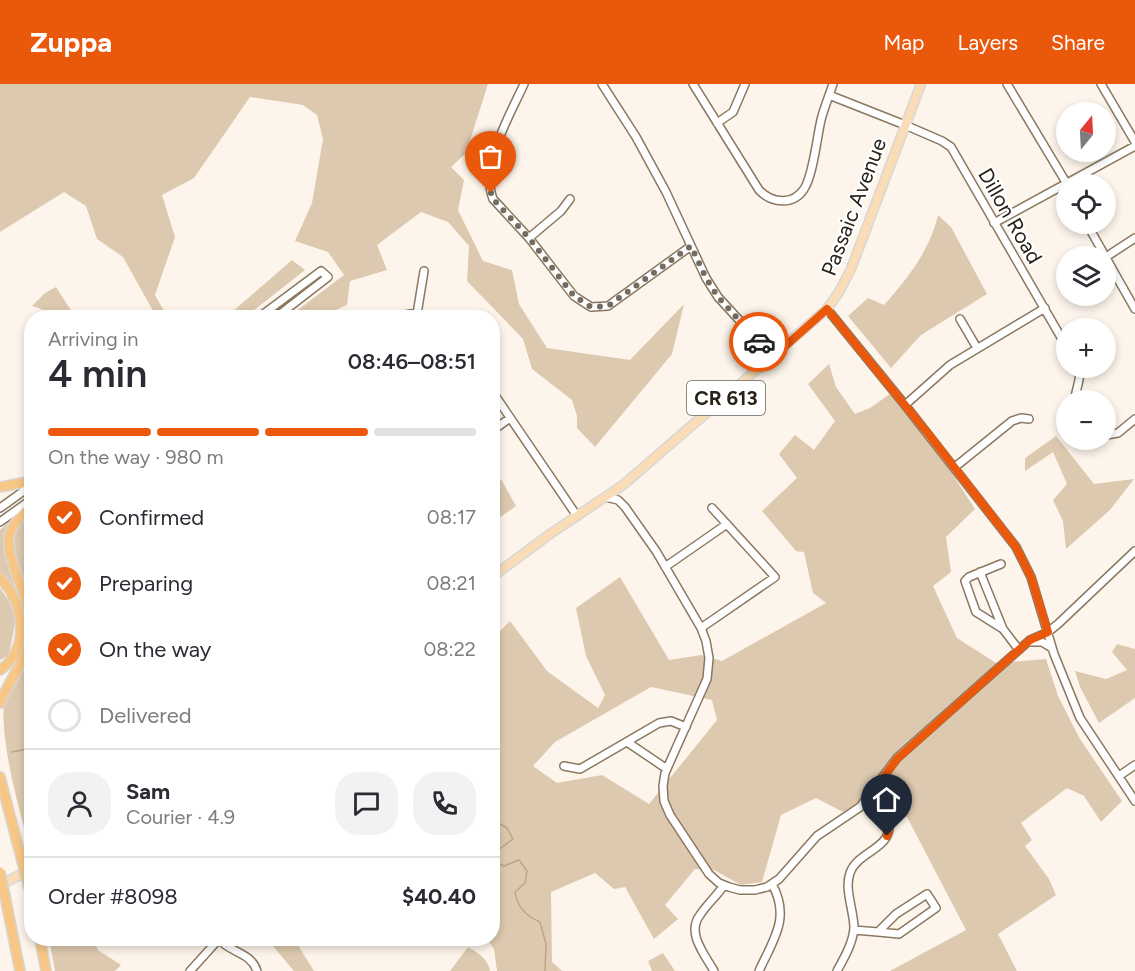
<!DOCTYPE html>
<meta charset="utf-8">
<style>
body{margin:0;font-family:Figtree,sans-serif;background:#f2f2f3;color:#2b2b33;height:100vh;display:flex;flex-direction:column;font-size:22px;white-space:nowrap}
*{box-sizing:border-box;margin:0}
p{font-size:20px;color:#7c7c81}
.icon{flex:none;width:33px;height:33px;fill:none;stroke:currentColor;stroke-width:2;stroke-linecap:round;stroke-linejoin:round}
.map{position:relative;flex:1;overflow:hidden}
.side{position:absolute;left:24px;top:226px;width:476px;height:636px;display:flex;flex-direction:column;background:#fff;border-radius:24px;box-shadow:0 3px 9px #0003}
.side>*{flex:none}
.needle{width:39px;rotate:18deg}
.tools{position:absolute;left:1056px;top:18px;display:grid;gap:12px}
.tools a{display:grid;place-items:center;width:60px;height:60px;border-radius:50%;background:#fff;box-shadow:0 3px 9px #0003;font-size:30px}
.pin{position:absolute;display:grid;place-items:center;width:51px;height:51px;color:#fff;margin:-62px -26px;border-radius:50% 50% 50% 0;rotate:-45deg;box-shadow:0 0 6px #0007}
.pin .icon{rotate:45deg}
.courier{position:absolute;display:grid;place-items:center;width:60px;height:60px;margin:-30px;border:4px solid #ea580c;border-radius:50%;background:#fff;color:#222;box-shadow:0 2px 8px #0007}
.headline em{font-style:normal;font-weight:600}
.headline div{display:flex;flex-direction:column-reverse}
.headline{display:flex;align-items:center;justify-content:space-between;height:102px;padding:0 24px}
h1{font-size:39px;font-weight:600;line-height:45px}
.bar{display:grid;grid-template-columns:repeat(4,1fr);gap:9px 6px;align-content:center;height:72px;padding:0 24px}
.bar i{height:8px;border-radius:4px;background:#e1e1e2}
.bar .on{background:#ea580c}
.bar p{grid-column:span 4}
.line{display:flex;align-items:center;gap:15px;padding:0 24px;border-top:2px solid #e1e1e2}
.line div{flex:1}
.round{display:grid;place-items:center;flex:none;width:63px;height:63px;border-radius:24px;background:#f2f2f3}
ol{padding:0 24px;list-style:none}
li{display:flex;align-items:center;gap:18px;height:66px}
li p{margin-inline-start:auto}
li .icon{padding:6px;border-radius:50%;background:#ea580c;color:#fff;stroke-width:4}
li:last-child{color:#7c7c81}
li i{width:33px;height:33px;border:3px solid #e1e1e2;border-radius:50%}
header{display:flex;align-items:center;gap:36px;box-sizing:border-box;height:84px;padding:0 30px;background:#ea580c;color:#fff}
header strong{font-size:28px}
nav{display:flex;gap:33px;margin-inline-start:auto;font-size:21px}
.map>svg:first-child{display:block}
.green{fill:#ddc9af;fill-rule:evenodd}
.lines{fill:none;stroke-linecap:round;stroke-linejoin:round}
.stream{stroke:#bfa585;stroke-width:1.5}
.minor-casing{stroke:#8a7862;stroke-width:10}
.major-casing{stroke:#d8d7d6;stroke-width:11}
.highway-casing{stroke:#d8d7d6;stroke-width:12}
.minor{stroke:#fff;stroke-width:7}
.major{stroke:#faddb7;stroke-width:8}
.highway{stroke:#f7c787;stroke-width:9}
.highway-bridge-casing{stroke:#d8d7d6;stroke-width:12;stroke-linecap:butt}
.highway-bridge{stroke:#f7c787;stroke-width:9}
.done{stroke:#736c62;stroke-width:6;stroke-dasharray:0 10.8}
.route{stroke:#ea580c;stroke-width:8}
.labels{text-anchor:middle;stroke-width:4.5;stroke-linejoin:round;paint-order:stroke}
.shield{fill:#fff;stroke:#69645e;stroke-width:1.5}
.shield-label{font-size:20px;font-weight:bold;fill:#292219}
.street-label{font-size:21px;fill:#292219;stroke:#fff}
</style>
<header>
<strong>Zuppa</strong>
<nav><a>Map</a><a>Layers</a><a>Share</a></nav>
</header>
<div class="map">
<svg width="1135" height="887" viewBox="0 0 1135 887">
<rect width="100%" height="100%" fill="#fdf5eb"/>
<path class="green" d="M0 0H488L466 69 451 83 464 96 458 126 483 177 512 186 519 220 547 264 630 276 684 220 672 270 595 363 577 344V332L572 316 532 285 523 255 467 197 469 162 448 138 421 128 377 161 387 186 350 197 347 221 318 234H287L344 191 328 168 295 157 312 119 323 55 317 31 303 21 250 13 194 94 162 111 175 153 155 211 168 234H157L123 173 97 155 86 122 64 108 0 148Z
M938 131 951 143 987 210 921 251 891 284 848 232 868 214 884 221C908 194 930 166 938 131Z
M292 176 305 186 244 234H225Z
M56 203 76 234H56L53 229 32 222 45 209Z
M829 280 836 303 855 330 870 324 890 310 946 380 975 425 946 453 951 488 933 502 957 554 996 579 1046 575 1058 612 1080 655 1122 717 1101 738 1084 712 1067 704 1021 739 1032 756 1025 762 1049 795 1056 811 998 850 1017 887H890L966 846 907 733 851 723 843 728 816 714 781 731 762 798 741 801 714 786 695 785 665 821 678 835 654 855 625 803 614 805 595 789 551 808 552 878 562 887H497L494 865 487 855H492V575L497 565 494 553 510 537 547 587 598 624 605 611 586 572 576 524 620 493 669 576 701 571 722 577 826 519 813 509 804 468 796 467 762 427 797 394 779 370 795 351 814 366 835 337 808 300ZM651 603 712 616 717 636 649 720 602 691 557 699 533 682 555 658Z
M1056 352 1094 400 1134 395 1110 426 1066 465 1063 437 1053 416 1067 400 1053 368 1025 387V374Z
M501 395 516 422 492 439V403Z
M31 432V519L12 467 16 444Z
M10 437 5 455 23 520 8 497 0 490V446Z
M0 504 17 529 9 571 0 576Z
M31 559V767C19 727 0 658 4 618 11 598 22 578 31 559Z
M1117 560 1135 565V614L1099 639 1080 603 1075 587 1106 595 1127 586 1112 568Z
M49 855H93L98 866 121 881 115 887H55Z
M267 855H294L314 887H294Z
M468 863C478 869 488 875 490 887H450Z
M663 869 675 887H652L648 877Z"/>
<g class="lines">
<path class="stream" d="M12 668 27 665 32 662
M492 741 497 738 507 744 513 755 494 769 495 778 504 782 519 776 527 787 525 799 515 808C517 823 526 832 540 838L546 860 545 887"/>
<g class="minor-casing">
<path id="minor" d="M524 0C510 31 480 81 493 115L529 154 574 212 591 223 608 222 691 162
M602 0 636 53 666 108 706 194 718 213 773 273
M693 0 759 106C771 119 793 122 804 105 813 92 817 53 821 36 824 24 829 12 833 0
M1007 0 1067 100
M1101 0 1135 58
M829 11 905 41 942 57 951 63 1066 262
M717 39 733 28 745 0
M994 139 1135 62
M1087 140 1105 172
M529 154 561 127 570 115
M1106 173 1135 154
M1106 174 1135 225
M827 225 905 321 1016 463 1031 493 1054 570 1080 634 1135 717
M417 230 424 187
M258 234 321 187 328 193 275 234
M388 234 411 230 432 234
M960 235 977 264
M492 307 577 432
M1075 316C1075 305 1082 296 1079 284
M905 321 950 281 1045 224
M492 347 510 334
M1106 351 1118 349 1135 335
M955 383 1012 337 1021 334 1029 335
M605 413 618 416 625 423 656 467 701 544 706 557 709 574 707 595 665 689 663 702 664 717 670 731 709 790 719 799 729 803 740 806H755L767 803 779 795 817 752 860 723 897 674 1030 556 1048 548 1058 540 1135 467
M0 424 32 401
M0 438 32 415
M1001 480 969 493 965 497 976 528 1003 545
M665 483 727 440
M980 488 1003 545 1019 566
M701 544 775 493 712 424
M1030 558H1042L1052 564
M627 658 667 685
M564 682 580 685 659 639 671 637 686 643
M1119 692 1135 681
M854 846 878 848 896 830 927 810 936 824 899 850 878 848
M219 855C230 869 251 868 257 887
M190 887 219 855
M714 887C705 871 686 849 700 831 707 820 717 812 724 801
M759 887C773 856 791 834 772 800
M837 887C844 874 853 859 854 844 854 827 844 805 850 789 858 765 899 765 887 731L868 714"/>
</g>
<g class="major-casing">
<path id="major" d="M492 493 550 450 623 401 827 225 839 208 851 185 921 0
M0 801 32 785"/>
</g>
<g class="highway-casing">
<path id="highway" d="M0 403 32 397
M0 494C24 517 31 565 0 586
M0 619C9 595 29 574 31 548 34 514 0 473 11 446 16 435 25 430 32 421
M0 693 22 777
M28 800 32 813
M5 812 20 887
M40 855 46 887"/>
</g>
<use href="#minor" class="minor"/>
<use href="#major" class="major"/>
<use href="#highway" class="highway"/>
<g class="highway-bridge-casing">
<path id="highway-bridge" d="M22 777 28 800
M0 788 5 812"/>
</g>
<use href="#highway-bridge" class="highway-bridge"/>
</g>
<g class="lines">
<path class="done" d="M491 109 493 115 529 154 574 212 591 223 608 222 691 162 706 194 718 213 759 258"/>
<path class="route" d="M759 258 773 273 827 225 930 352 1016 463 1031 493 1048 548 1030 556 897 675 868 714C882 723 894 733 887 752"/>
</g>
<g class="labels">
<rect class="shield" x="687" y="297" width="78" height="34" rx="4.5"/>
<g class="shield-label">
<text x="726" y="321">CR 613</text>
</g>
<g class="street-label">
<text transform="translate(854 123) rotate(-69)" y="7">Passaic Avenue</text>
<text transform="translate(1010 132) rotate(60)" y="7">Dillon Road</text>
</g>
</g>
</svg>
<div class="tools">
<a><svg class="needle" viewBox="-14 -14 28 28"><path d="M0-13l5 13h-10z" fill="#e53935"/><path d="M0 13l5-13h-10z" fill="#7c7c81"/></svg></a>
<a><svg class="icon" aria-label="locate" viewBox="0 0 24 24"><circle cx="12" cy="12" r="6"/><path d="M12 2v4M12 18v4M2 12h4M18 12h4"/></svg></a>
<a><svg class="icon" aria-label="layers" viewBox="0 0 24 24"><path d="M12 4l9 5-9 5-9-5zM3 14l9 5 9-5"/></svg></a>
<a>+</a>
<a>−</a>
</div>
<div class="pin" style="left:491px;top:109px;background:#ea580c"><svg class="icon" aria-label="bag" viewBox="0 0 24 24"><path d="M5 8h14l-1 12H6zM9 8a3 3 0 0 1 6 0"/></svg></div>
<div class="pin" style="left:887px;top:752px;background:#1f2937"><svg class="icon" aria-label="home" viewBox="0 0 24 24"><path d="M3 11l9-7 9 7M6 9v11h12V9"/></svg></div>
<div class="courier" style="left:759px;top:258px"><svg class="icon" aria-label="car" viewBox="0 0 24 24"><path d="M5 17H2v-5l4-1 3-4h7l3 4 3 1v5h-3M9 17h6M6 11h13"/><circle cx="7" cy="17" r="2"/><circle cx="17" cy="17" r="2"/></svg></div>
<section class="side">
<div class="headline"><div><h1>4 min</h1><p>Arriving in</p></div><em>08:46–08:51</em></div>
<div class="bar"><i class="on"></i><i class="on"></i><i class="on"></i><i></i><p>On the way · 980 m</p></div>
<ol>
<li><svg class="icon" aria-label="check" viewBox="0 0 24 24"><path d="M5 12l5 5 9-10"/></svg>Confirmed<p>08:17</p></li>
<li><svg class="icon" aria-label="check" viewBox="0 0 24 24"><path d="M5 12l5 5 9-10"/></svg>Preparing<p>08:21</p></li>
<li><svg class="icon" aria-label="check" viewBox="0 0 24 24"><path d="M5 12l5 5 9-10"/></svg>On the way<p>08:22</p></li>
<li><i></i>Delivered</li>
</ol>
<div class="line" style="height:108px"><a class="round"><svg class="icon" aria-label="person" viewBox="0 0 24 24"><circle cx="12" cy="8" r="4"/><path d="M4 21q1-7 8-7t8 7"/></svg></a><div><b>Sam</b><p>Courier · 4.9</p></div><a class="round"><svg class="icon" aria-label="chat" viewBox="0 0 24 24"><path d="M4 5h16v11H9l-5 4z"/></svg></a><a class="round"><svg class="icon" aria-label="phone" viewBox="0 0 24 24"><path d="M5 4h4l2 5-3 2q2 4 5 5l2-3 5 2v4C11 20 4 13 5 4z"/></svg></a></div>
<div class="line" style="height:78px"><div>Order #8098</div><b>$40.40</b></div>
</section>
</div>
